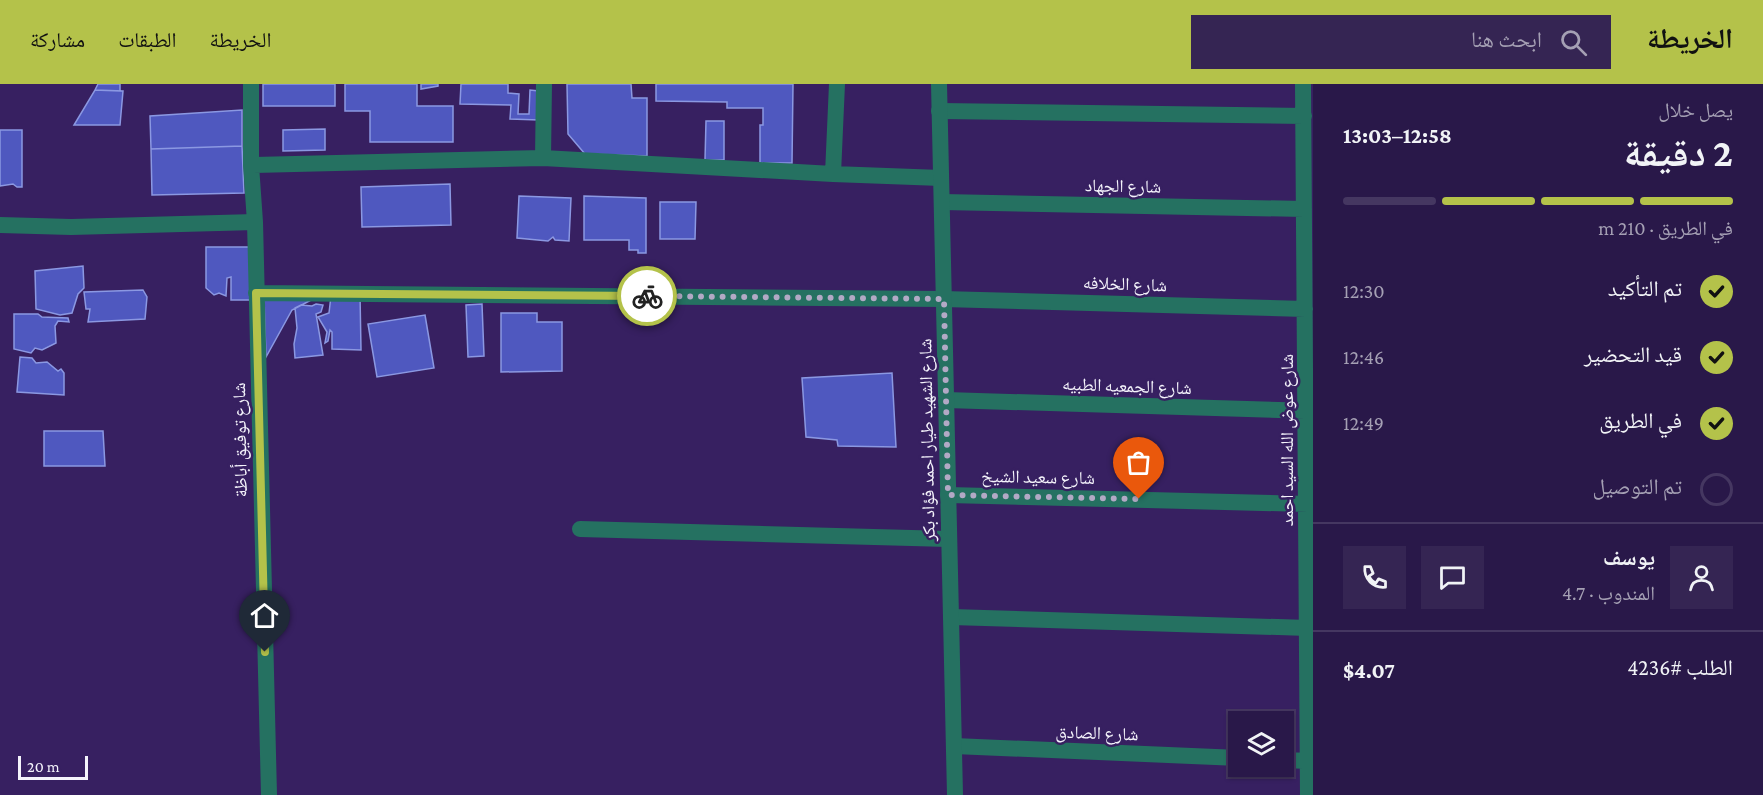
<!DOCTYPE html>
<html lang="ar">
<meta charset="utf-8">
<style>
body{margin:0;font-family:"Crimson Pro","Noto Naskh Arabic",serif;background:#352553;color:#f1f3f6;direction:rtl;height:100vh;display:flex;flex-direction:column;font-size:22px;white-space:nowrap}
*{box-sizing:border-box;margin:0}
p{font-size:20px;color:#a5a0b4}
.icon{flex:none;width:33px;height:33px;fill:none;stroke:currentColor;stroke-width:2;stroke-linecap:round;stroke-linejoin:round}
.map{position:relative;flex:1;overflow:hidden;direction:ltr}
.side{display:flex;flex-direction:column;background:#291849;width:450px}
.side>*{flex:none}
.fabs{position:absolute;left:1228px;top:627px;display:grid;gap:12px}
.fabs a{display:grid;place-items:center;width:66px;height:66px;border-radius:0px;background:#291849;box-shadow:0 2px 4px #0004,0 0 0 2px #453761;font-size:30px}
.scale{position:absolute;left:18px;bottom:15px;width:70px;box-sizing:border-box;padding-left:6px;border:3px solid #f4f3fb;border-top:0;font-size:16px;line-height:21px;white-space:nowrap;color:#f4f3fb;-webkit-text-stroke:4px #372061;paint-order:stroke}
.pin{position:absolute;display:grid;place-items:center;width:51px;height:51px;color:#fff;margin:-62px -26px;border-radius:50% 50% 50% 0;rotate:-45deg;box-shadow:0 0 6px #0007}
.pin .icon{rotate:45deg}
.courier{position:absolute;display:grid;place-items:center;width:60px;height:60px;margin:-30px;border:4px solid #b4c24a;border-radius:50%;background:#fff;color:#222;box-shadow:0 2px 8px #0007}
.summary em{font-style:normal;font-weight:700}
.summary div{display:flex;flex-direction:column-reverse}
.summary{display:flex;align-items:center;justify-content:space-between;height:102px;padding:0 30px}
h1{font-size:39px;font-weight:700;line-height:45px}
.bar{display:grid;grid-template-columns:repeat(4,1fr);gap:9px 6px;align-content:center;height:72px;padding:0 30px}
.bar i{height:8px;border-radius:4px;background:#453761}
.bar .on{background:#b4c24a}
.bar p{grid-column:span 4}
.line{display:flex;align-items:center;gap:15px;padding:0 30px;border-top:2px solid #453761}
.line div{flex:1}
.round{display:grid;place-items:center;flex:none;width:63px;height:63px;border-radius:0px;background:#352553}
ol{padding:0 30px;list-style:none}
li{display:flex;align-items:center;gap:18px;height:66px}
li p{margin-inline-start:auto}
li .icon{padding:6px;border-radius:50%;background:#b4c24a;color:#111;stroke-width:4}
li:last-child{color:#a5a0b4}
li i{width:33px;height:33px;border:3px solid #453761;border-radius:50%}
header{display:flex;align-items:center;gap:36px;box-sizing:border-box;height:84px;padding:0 30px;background:#b4c24a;color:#111}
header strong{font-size:28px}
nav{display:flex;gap:33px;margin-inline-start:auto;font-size:21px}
.search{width:420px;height:54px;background:#352553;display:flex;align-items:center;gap:15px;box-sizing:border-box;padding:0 21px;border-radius:0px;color:#a5a0b4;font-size:22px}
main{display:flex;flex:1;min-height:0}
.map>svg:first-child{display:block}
.building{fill:#4f58bf;stroke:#8b98e2;stroke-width:1.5}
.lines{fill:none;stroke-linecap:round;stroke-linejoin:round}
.minor{stroke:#257161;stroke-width:16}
.tertiary{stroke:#257161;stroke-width:16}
.done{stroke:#b2a9c5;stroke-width:6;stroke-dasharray:0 10.8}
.route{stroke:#b4c24a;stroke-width:8}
.labels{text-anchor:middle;stroke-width:5;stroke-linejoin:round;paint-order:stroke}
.street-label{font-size:18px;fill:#f4f3fb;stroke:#372061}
</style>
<header>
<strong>الخريطة</strong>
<div class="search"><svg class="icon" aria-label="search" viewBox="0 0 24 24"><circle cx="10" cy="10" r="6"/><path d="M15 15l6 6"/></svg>ابحث هنا</div>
<nav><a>الخريطة</a><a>الطبقات</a><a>مشاركة</a></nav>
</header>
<main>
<section class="side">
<div class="summary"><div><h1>2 دقيقة</h1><p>يصل خلال</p></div><em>12:58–13:03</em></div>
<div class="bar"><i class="on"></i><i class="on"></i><i class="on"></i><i></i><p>في الطريق · 210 m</p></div>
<ol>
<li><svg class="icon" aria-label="check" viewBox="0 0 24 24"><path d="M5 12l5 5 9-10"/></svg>تم التأكيد<p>12:30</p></li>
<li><svg class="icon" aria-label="check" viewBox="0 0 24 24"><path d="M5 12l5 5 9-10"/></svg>قيد التحضير<p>12:46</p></li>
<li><svg class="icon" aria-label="check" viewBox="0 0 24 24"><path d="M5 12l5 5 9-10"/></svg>في الطريق<p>12:49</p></li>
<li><i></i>تم التوصيل</li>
</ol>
<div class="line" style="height:108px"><a class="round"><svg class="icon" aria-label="person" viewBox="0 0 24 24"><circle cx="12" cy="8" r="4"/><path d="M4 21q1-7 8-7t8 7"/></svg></a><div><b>يوسف</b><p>المندوب · 4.7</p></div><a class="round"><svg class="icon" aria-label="chat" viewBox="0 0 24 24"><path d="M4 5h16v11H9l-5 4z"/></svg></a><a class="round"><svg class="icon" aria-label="phone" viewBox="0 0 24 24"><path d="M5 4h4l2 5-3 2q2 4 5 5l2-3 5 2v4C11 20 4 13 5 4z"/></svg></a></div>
<div class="line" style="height:78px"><div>الطلب #4236</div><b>$4.07</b></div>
</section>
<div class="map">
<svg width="1313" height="711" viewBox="0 0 1313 711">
<rect width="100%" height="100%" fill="#372061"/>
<path class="building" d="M98 0H120V7L95 6Z
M263 0H335V22H263Z
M345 0H417V22H453V58H370V27H345Z
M421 0H438V2L421 5Z
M461 0H508V9L519 10 518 30H529L530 6 539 7V36L510 35 511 21 460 20Z
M567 0H631L632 14H647V72L585 70 568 50Z
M656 0H793L792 79H760V41H763V24H727V18L656 17Z
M95 6 123 7 120 41H74Z
M242 26V62L151 65 150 32Z
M706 37H724V76H705Z
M325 45V66L283 67V46Z
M0 46H22V103H17L13 100 0 102Z
M242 62 244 109 152 111 151 65Z
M450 100 451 141 362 143 361 103Z
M519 112 571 114 569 157 555 156 553 153 548 157 517 154Z
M584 112 646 114V169H638V166H629V156H584Z
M660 118H696L695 155H660Z
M206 163H251V216H231V193L227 194 226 212 219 209 214 211 206 204Z
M83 182 84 204 78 210 72 229 60 231 36 225 35 187Z
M143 206 147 213 145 235 88 238 90 225H86L84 208Z
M360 210 361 266 332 265V248L330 246 328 257 325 259 327 248 318 233 329 229 331 212Z
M264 214 313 215 292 226 266 273Z
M316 220 323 221 321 228 316 230 323 271 295 274 294 260 297 244 295 224 301 221 312 222Z
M482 220 484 272 468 273 466 221Z
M501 229H537V238H562V287L501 288Z
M14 230H38L42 233 68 234 69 238 58 237 55 242 56 259 42 266 35 264 31 269 14 265Z
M425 231 434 284 377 293 368 240Z
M20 273 32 274 36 279 47 278 58 287 61 285 64 289V311L17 308Z
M892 289 896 363 838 362 837 356 806 353 802 294Z
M44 347H103L105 382H44Z"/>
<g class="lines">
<path class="minor" d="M251 0V81L255 138 269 711
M1303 0 1308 711
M939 27 1304 32
M543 74 544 0
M251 81 543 74 833 90 941 94
M833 90 837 0
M942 118 1304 125
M0 141 71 143 255 138
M256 209 943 215 1305 225
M946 316 1313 327
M948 411 1307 420
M580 445 949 455
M951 533 1308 544
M954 662 1239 674
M1284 676 1309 677"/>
<path class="tertiary" d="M939 0 955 711"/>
</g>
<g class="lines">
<path class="done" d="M647 212 944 215 948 411 1139 415"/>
<path class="route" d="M265 568 256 209 647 212"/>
</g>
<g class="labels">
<g class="street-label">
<text transform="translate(1123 102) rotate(1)" y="6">شارع الجهاد</text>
<text transform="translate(1125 200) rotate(2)" y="6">شارع الخلافه</text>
<text transform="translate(1127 302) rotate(2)" y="6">شارع الجمعيه الطبيه</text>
<text transform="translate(240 356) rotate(-91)" y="6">شارع توفيق أباظة</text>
<text transform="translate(927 356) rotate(-91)" y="6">شارع الشهيد طيار احمد فؤاد بكر</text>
<text transform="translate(1287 356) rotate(-90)" y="6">شارع عوض الله السيد احمد</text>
<text transform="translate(1038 393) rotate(1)" y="6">شارع سعيد الشيخ</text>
<text transform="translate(1097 649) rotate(2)" y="6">شارع الصادق</text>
</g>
</g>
</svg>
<div class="fabs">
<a><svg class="icon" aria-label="layers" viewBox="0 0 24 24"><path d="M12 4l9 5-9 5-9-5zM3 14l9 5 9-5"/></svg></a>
</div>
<div class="scale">20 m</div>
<div class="pin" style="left:1139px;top:415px;background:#ea580c"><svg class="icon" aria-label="bag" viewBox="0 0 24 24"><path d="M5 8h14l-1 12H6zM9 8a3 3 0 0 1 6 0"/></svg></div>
<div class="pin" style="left:265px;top:568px;background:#1f2937"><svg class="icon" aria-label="home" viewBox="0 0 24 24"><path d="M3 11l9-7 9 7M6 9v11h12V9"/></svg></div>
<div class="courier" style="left:647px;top:212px"><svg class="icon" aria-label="bike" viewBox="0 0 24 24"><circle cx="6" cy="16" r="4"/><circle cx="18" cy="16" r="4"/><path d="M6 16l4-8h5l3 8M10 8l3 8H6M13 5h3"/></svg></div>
</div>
</main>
